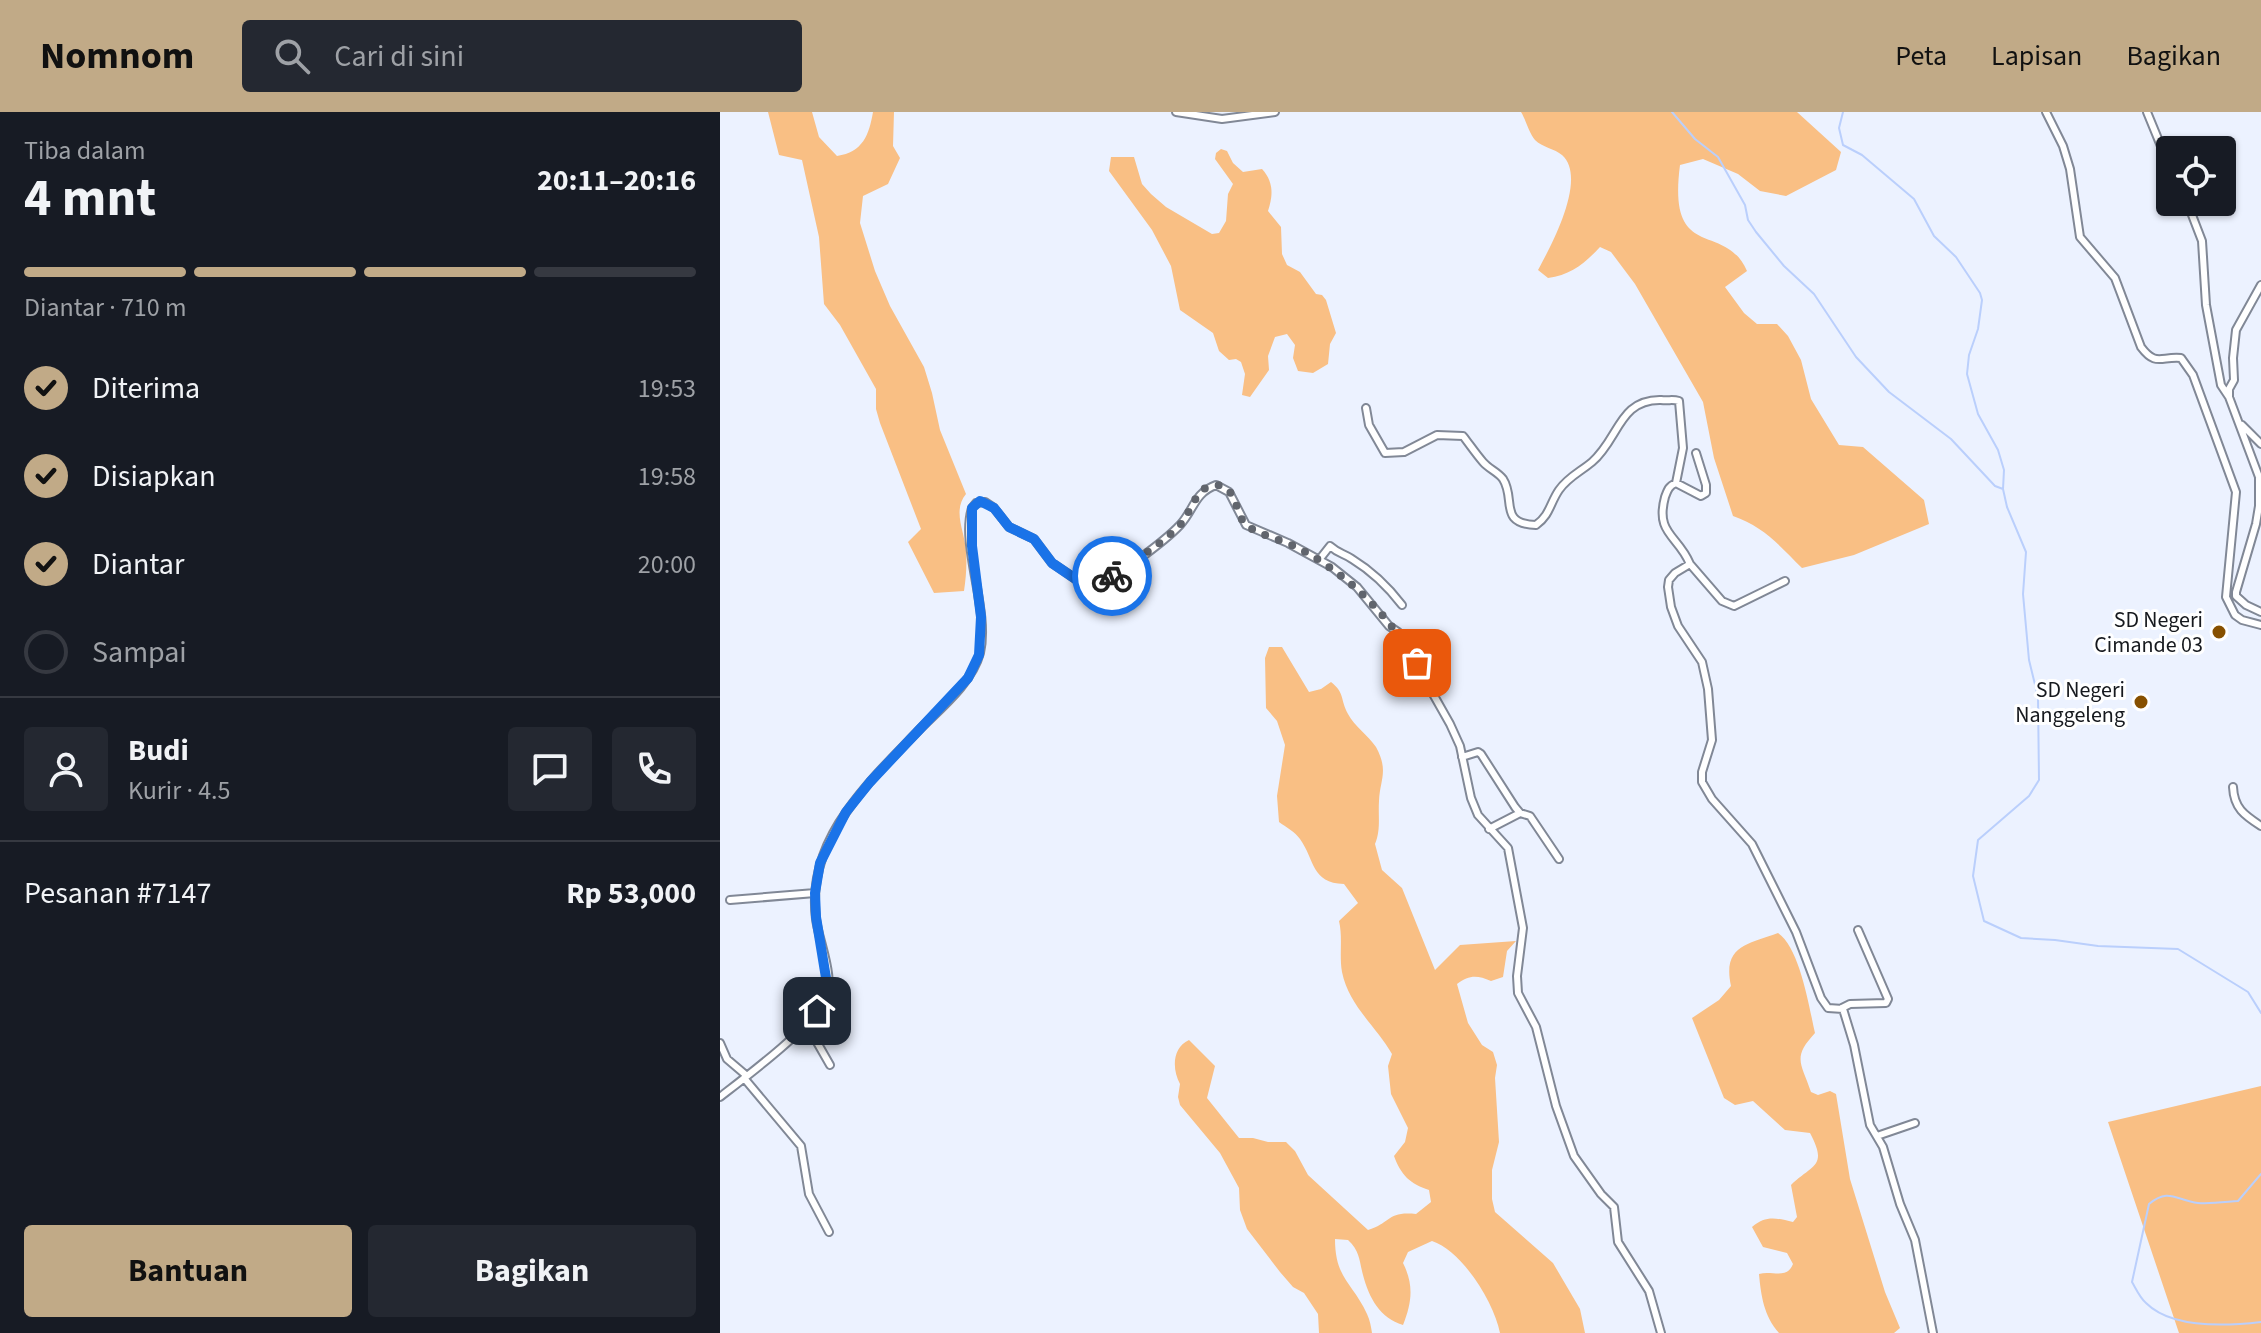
<!DOCTYPE html>
<html lang="id">
<meta charset="utf-8">
<style>
body{margin:0;font-family:"Source Sans 3",sans-serif;background:#242831;color:#f1f3f6;height:100vh;display:flex;flex-direction:column;font-size:30px;white-space:nowrap}
*{box-sizing:border-box;margin:0}
p{font-size:26px;color:#9ea1a6}
.icon{flex:none;width:44px;height:44px;fill:none;stroke:currentColor;stroke-width:2;stroke-linecap:round;stroke-linejoin:round}
.map{position:relative;flex:1;overflow:hidden}
.sheet{display:flex;flex-direction:column;background:#171b24;width:720px}
.sheet>*{flex:none}
.fabs{position:absolute;left:1436px;top:24px;display:grid;gap:16px}
.fabs a{display:grid;place-items:center;width:80px;height:80px;border-radius:8px;background:#171b24;box-shadow:0 2px 6px #0004;font-size:40px}
.pin{position:absolute;display:grid;place-items:center;width:68px;height:68px;color:#fff;margin:-34px;border-radius:16px;box-shadow:0 4px 12px #0006}
.courier{position:absolute;display:grid;place-items:center;width:80px;height:80px;margin:-40px;border:6px solid #1a73e8;border-radius:50%;background:#fff;color:#222;box-shadow:0 2px 10px #0007}
.summary em{font-style:normal;font-weight:700}
.summary div{display:flex;flex-direction:column-reverse}
.summary{display:flex;align-items:center;justify-content:space-between;height:136px;padding:0 24px}
h1{font-size:52px;font-weight:700;line-height:60px}
.bar{display:grid;grid-template-columns:repeat(4,1fr);gap:12px 8px;align-content:center;height:96px;padding:0 24px}
.bar i{height:10px;border-radius:6px;background:#363941}
.bar .on{background:#c1aa87}
.bar p{grid-column:span 4}
.line{display:flex;align-items:center;gap:20px;padding:0 24px;border-top:2px solid #363941}
.line div{flex:1}
.round{display:grid;place-items:center;flex:none;width:84px;height:84px;border-radius:8px;background:#242831}
ol{padding:0 24px;list-style:none}
li{display:flex;align-items:center;gap:24px;height:88px}
li p{margin-inline-start:auto}
li .icon{padding:8px;border-radius:50%;background:#c1aa87;color:#111;stroke-width:4}
li:last-child{color:#9ea1a6}
li i{width:44px;height:44px;border:4px solid #363941;border-radius:50%}
.primary-button{display:flex;gap:16px;margin-top:auto;padding:16px 24px}
.primary-button a{flex:1;height:92px;border-radius:8px;background:#c1aa87;color:#111;font-size:32px;font-weight:700;line-height:92px;text-align:center}
.primary-button a+a{background:#242831;color:#f1f3f6}
header{display:flex;align-items:center;gap:48px;box-sizing:border-box;height:112px;padding:0 40px;background:#c1aa87;color:#111}
header strong{font-size:38px}
nav{display:flex;gap:44px;margin-inline-start:auto;font-size:28px}
.search{width:560px;height:72px;background:#242831;display:flex;align-items:center;gap:20px;box-sizing:border-box;padding:0 28px;border-radius:8px;color:#9ea1a6;font-size:30px}
main{display:flex;flex:1;min-height:0}
.map>svg:first-child{display:block}
.green{fill:#f9bf84}
.lines{fill:none;stroke-linecap:round;stroke-linejoin:round}
.stream{stroke:#bacffc;stroke-width:2}
.street-casing{stroke:#818896;stroke-width:10}
.street{stroke:#fff;stroke-width:6}
.done{stroke:#61656d;stroke-width:8;stroke-dasharray:0 14.4}
.route{stroke:#1a73e8;stroke-width:10}
.poi-dot{fill:#875000;stroke:#fff;stroke-width:3}
.labels{text-anchor:middle;stroke-width:6;stroke-linejoin:round;paint-order:stroke}
.poi-label{font-size:22px;fill:#16191e;stroke:#fff;text-anchor:end}
</style>
<header>
<strong>Nomnom</strong>
<div class="search"><svg class="icon" aria-label="search" viewBox="0 0 24 24"><circle cx="10" cy="10" r="6"/><path d="M15 15l6 6"/></svg>Cari di sini</div>
<nav><a>Peta</a><a>Lapisan</a><a>Bagikan</a></nav>
</header>
<main>
<section class="sheet">
<div class="summary"><div><h1>4 mnt</h1><p>Tiba dalam</p></div><em>20:11–20:16</em></div>
<div class="bar"><i class="on"></i><i class="on"></i><i class="on"></i><i></i><p>Diantar · 710 m</p></div>
<ol>
<li><svg class="icon" aria-label="check" viewBox="0 0 24 24"><path d="M5 12l5 5 9-10"/></svg>Diterima<p>19:53</p></li>
<li><svg class="icon" aria-label="check" viewBox="0 0 24 24"><path d="M5 12l5 5 9-10"/></svg>Disiapkan<p>19:58</p></li>
<li><svg class="icon" aria-label="check" viewBox="0 0 24 24"><path d="M5 12l5 5 9-10"/></svg>Diantar<p>20:00</p></li>
<li><i></i>Sampai</li>
</ol>
<div class="line" style="height:144px"><a class="round"><svg class="icon" aria-label="person" viewBox="0 0 24 24"><circle cx="12" cy="8" r="4"/><path d="M4 21q1-7 8-7t8 7"/></svg></a><div><b>Budi</b><p>Kurir · 4.5</p></div><a class="round"><svg class="icon" aria-label="chat" viewBox="0 0 24 24"><path d="M4 5h16v11H9l-5 4z"/></svg></a><a class="round"><svg class="icon" aria-label="phone" viewBox="0 0 24 24"><path d="M5 4h4l2 5-3 2q2 4 5 5l2-3 5 2v4C11 20 4 13 5 4z"/></svg></a></div>
<div class="line" style="height:104px"><div>Pesanan #7147</div><b>Rp 53,000</b></div>
<div class="primary-button"><a>Bantuan</a><a>Bagikan</a></div>
</section>
<div class="map">
<svg width="1541" height="1221" viewBox="0 0 1541 1221">
<rect width="100%" height="100%" fill="#ecf2ff"/>
<path class="green" d="M48 0H92L99 25 117 44C143 40 149 23 153 0H174L173 34 180 46 168 72 143 84 140 111 155 159 170 194 204 255 212 281 220 318 246 382C232 399 245 420 246 439 247 453 246 466 244 479L214 481 188 430 201 417 160 311 156 297V277L120 213 104 192 99 125 82 48 59 43Z
M801 0H1077L1121 40 1116 58 1066 84 1040 79 1018 62 983 47 960 53C947 152 1005 108 1027 159L1005 175 1024 201 1037 212H1057L1068 224 1081 248 1091 287 1119 333 1143 335 1204 388 1209 412 1134 443 1082 456C1060 434 1043 414 1013 404L994 346 983 290 915 172 891 140 880 135C865 151 851 163 828 166L818 158C831 134 868 66 842 43 835 37 822 35 815 28 809 21 806 8 801 0Z
M501 37 507 39 513 51 523 60 542 57C554 70 553 84 548 99L561 115 562 142 567 153 580 160 596 182 602 183 606 188 616 221 610 232 608 252 593 261 578 259 573 246 575 233 567 222 555 225 548 244 549 258 530 285 522 283 525 262 521 250 516 247 509 248 499 239 493 221 460 198 451 154 432 118 389 59 391 45H414L422 72 431 82 446 95 492 122 499 121 506 109 508 82 513 72 495 47 496 41Z
M549 535H562L589 580 601 577 611 570C625 581 620 587 628 602 634 614 648 623 656 635 669 659 660 667 659 689 658 705 661 717 655 732L662 758 682 776 715 858 740 833 796 829 787 839 783 865 771 869C757 863 749 863 737 872L748 911 762 933 773 940 777 953 775 966 779 1030 772 1058V1087L775 1100 833 1151 860 1197 865 1221H780C774 1190 742 1139 712 1129L688 1140 683 1151C694 1173 692 1190 683 1213 660 1206 649 1186 643 1163 639 1148 640 1139 628 1128L615 1127C615 1167 633 1171 647 1202 650 1208 651 1215 652 1221H599L598 1202 584 1181 573 1175 560 1160 527 1117 520 1098 519 1076 500 1041 460 993 458 985 460 972C452 957 452 936 469 928L495 954 487 986 519 1026H533L548 1030H566L575 1039 588 1063 648 1118C671 1111 667 1099 696 1102L711 1090 709 1078C690 1072 681 1063 674 1044L685 1030 688 1016 671 982 668 954 672 942C656 914 629 894 622 860 619 843 623 826 619 809L638 791 624 772C591 771 595 748 580 727 575 720 566 715 559 710L557 684 565 633 557 609 546 596 545 546Z
M1058 821C1080 836 1089 895 1095 921 1072 946 1081 950 1091 980L1098 983 1110 979 1116 982 1130 1067 1165 1180 1180 1216 1174 1221H1059C1044 1204 1041 1184 1039 1162 1052 1158 1067 1168 1073 1152L1067 1141 1043 1135 1032 1115C1046 1103 1056 1106 1073 1110L1077 1105 1071 1073C1093 1052 1108 1055 1090 1021L1065 1018 1033 989 1015 993 1004 986 972 906 999 888 1011 874C1002 833 1029 832 1058 821Z
M1541 974V1221H1459L1388 1010Z"/>
<g class="lines">
<path class="stream" d="M952 0 975 27 998 45 1025 93 1028 108 1036 120 1064 154 1094 182 1136 245 1169 280 1231 327 1275 374 1283 377
M1123 0 1119 16 1123 33 1142 43 1194 87 1214 124 1236 145 1260 181 1262 188 1258 217 1249 243 1247 262 1258 302 1278 338 1284 358 1283 377 1287 395 1306 440 1303 482 1309 548 1318 585 1319 668 1309 684 1258 728 1253 764 1264 809 1301 826 1335 828 1378 834 1458 837 1528 880 1541 901
M1541 1062 1518 1089C1505 1090 1491 1092 1478 1091 1457 1089 1449 1075 1429 1092L1412 1170C1416 1177 1420 1186 1426 1191 1452 1217 1507 1214 1541 1210"/>
<g class="street-casing">
<path id="street" d="M456 0 502 7 555 0
M1326 0 1343 34 1350 57 1360 125 1395 166 1421 235C1436 255 1441 244 1461 246L1473 263 1516 380 1506 485 1515 503 1522 508 1541 513
M1427 0 1450 56
M1467 90 1482 129 1486 193 1501 273 1509 285 1539 365V394L1536 412 1516 480V484L1526 493 1541 500
M1509 285V277L1514 268 1513 246 1516 218 1541 173
M646 296 649 313 665 341 684 340 717 323 743 324C750 333 756 342 763 350 769 357 778 360 783 367 796 387 778 412 816 413 830 403 830 391 839 378 848 365 860 360 872 350 899 327 899 287 941 288 949 289 952 287 959 289L963 336 956 371
M1522 313 1541 332
M976 341 986 373V381L981 384 956 371C949 374 948 377 945 385 935 422 958 423 970 452L955 461 949 468 948 475 951 495 958 514 982 550 988 577 992 628 982 660V670L992 687 1032 732 1076 820 1101 886 1108 896 1123 897 1134 933 1150 1013 1163 1035 1180 1092 1195 1128 1213 1221
M599 448 610 434C619 442 623 441 632 447 650 458 669 476 682 493
M970 452 1002 489 1014 494 1065 469
M742 645 758 640 761 642 795 695 800 701 810 704 839 747
M1513 675C1514 696 1524 703 1541 714
M769 717 800 701
M10 788 95 781
M1122 896 1130 892 1166 891 1168 887 1138 818
M86 911 110 953
M0 931 7 947 27 964
M24 966 81 1034 89 1082 109 1120
M0 985C27 964 88 918 104 891 117 868 99 831 96 807 91 768 104 731 127 699 148 669 175 643 200 617 221 596 252 571 260 541 270 497 240 434 252 396L256 391 265 390 274 396 289 415 314 427 332 451 360 470 374 475C393 468 445 429 460 413 474 398 474 381 496 373L509 380 526 413 568 431 612 455 637 475 669 514 678 520 730 612 740 634 751 686 758 703 788 736 803 816 797 864 798 881 816 915 836 994 854 1044 881 1082 894 1095 898 1130 929 1179 941 1221
M1157 1024 1195 1011"/>
</g>
<use href="#street" class="street"/>
</g>
<g class="lines">
<path class="done" d="M392 464C414 449 442 432 461 412 471 401 476 372 497 373 519 375 514 406 529 415 544 425 564 428 580 437 630 464 668 503 697 551"/>
<path class="route" d="M97 899 104 890 108 878 96 805 95 781 100 751 126 700 150 670 248 566 259 543 261 505 252 434V396L260 389 274 396 289 415 314 427 332 451 360 470 374 475 392 464"/>
</g>
<g class="poi-dot">
<circle cx="1499" cy="520" r="8"/>
<circle cx="1421" cy="590" r="8"/>
</g>
<g class="labels">
<g class="poi-label">
<text x="1483" y="515">SD Negeri<tspan x="1483" dy="25">Cimande 03</tspan></text>
<text x="1405" y="585">SD Negeri<tspan x="1405" dy="25">Nanggeleng</tspan></text>
</g>
</g>
</svg>
<div class="fabs">
<a><svg class="icon" aria-label="locate" viewBox="0 0 24 24"><circle cx="12" cy="12" r="6"/><path d="M12 2v4M12 18v4M2 12h4M18 12h4"/></svg></a>
</div>
<div class="pin" style="left:697px;top:551px;background:#ea580c"><svg class="icon" aria-label="bag" viewBox="0 0 24 24"><path d="M5 8h14l-1 12H6zM9 8a3 3 0 0 1 6 0"/></svg></div>
<div class="pin" style="left:97px;top:899px;background:#1f2937"><svg class="icon" aria-label="home" viewBox="0 0 24 24"><path d="M3 11l9-7 9 7M6 9v11h12V9"/></svg></div>
<div class="courier" style="left:392px;top:464px"><svg class="icon" aria-label="bike" viewBox="0 0 24 24"><circle cx="6" cy="16" r="4"/><circle cx="18" cy="16" r="4"/><path d="M6 16l4-8h5l3 8M10 8l3 8H6M13 5h3"/></svg></div>
</div>
</main>
